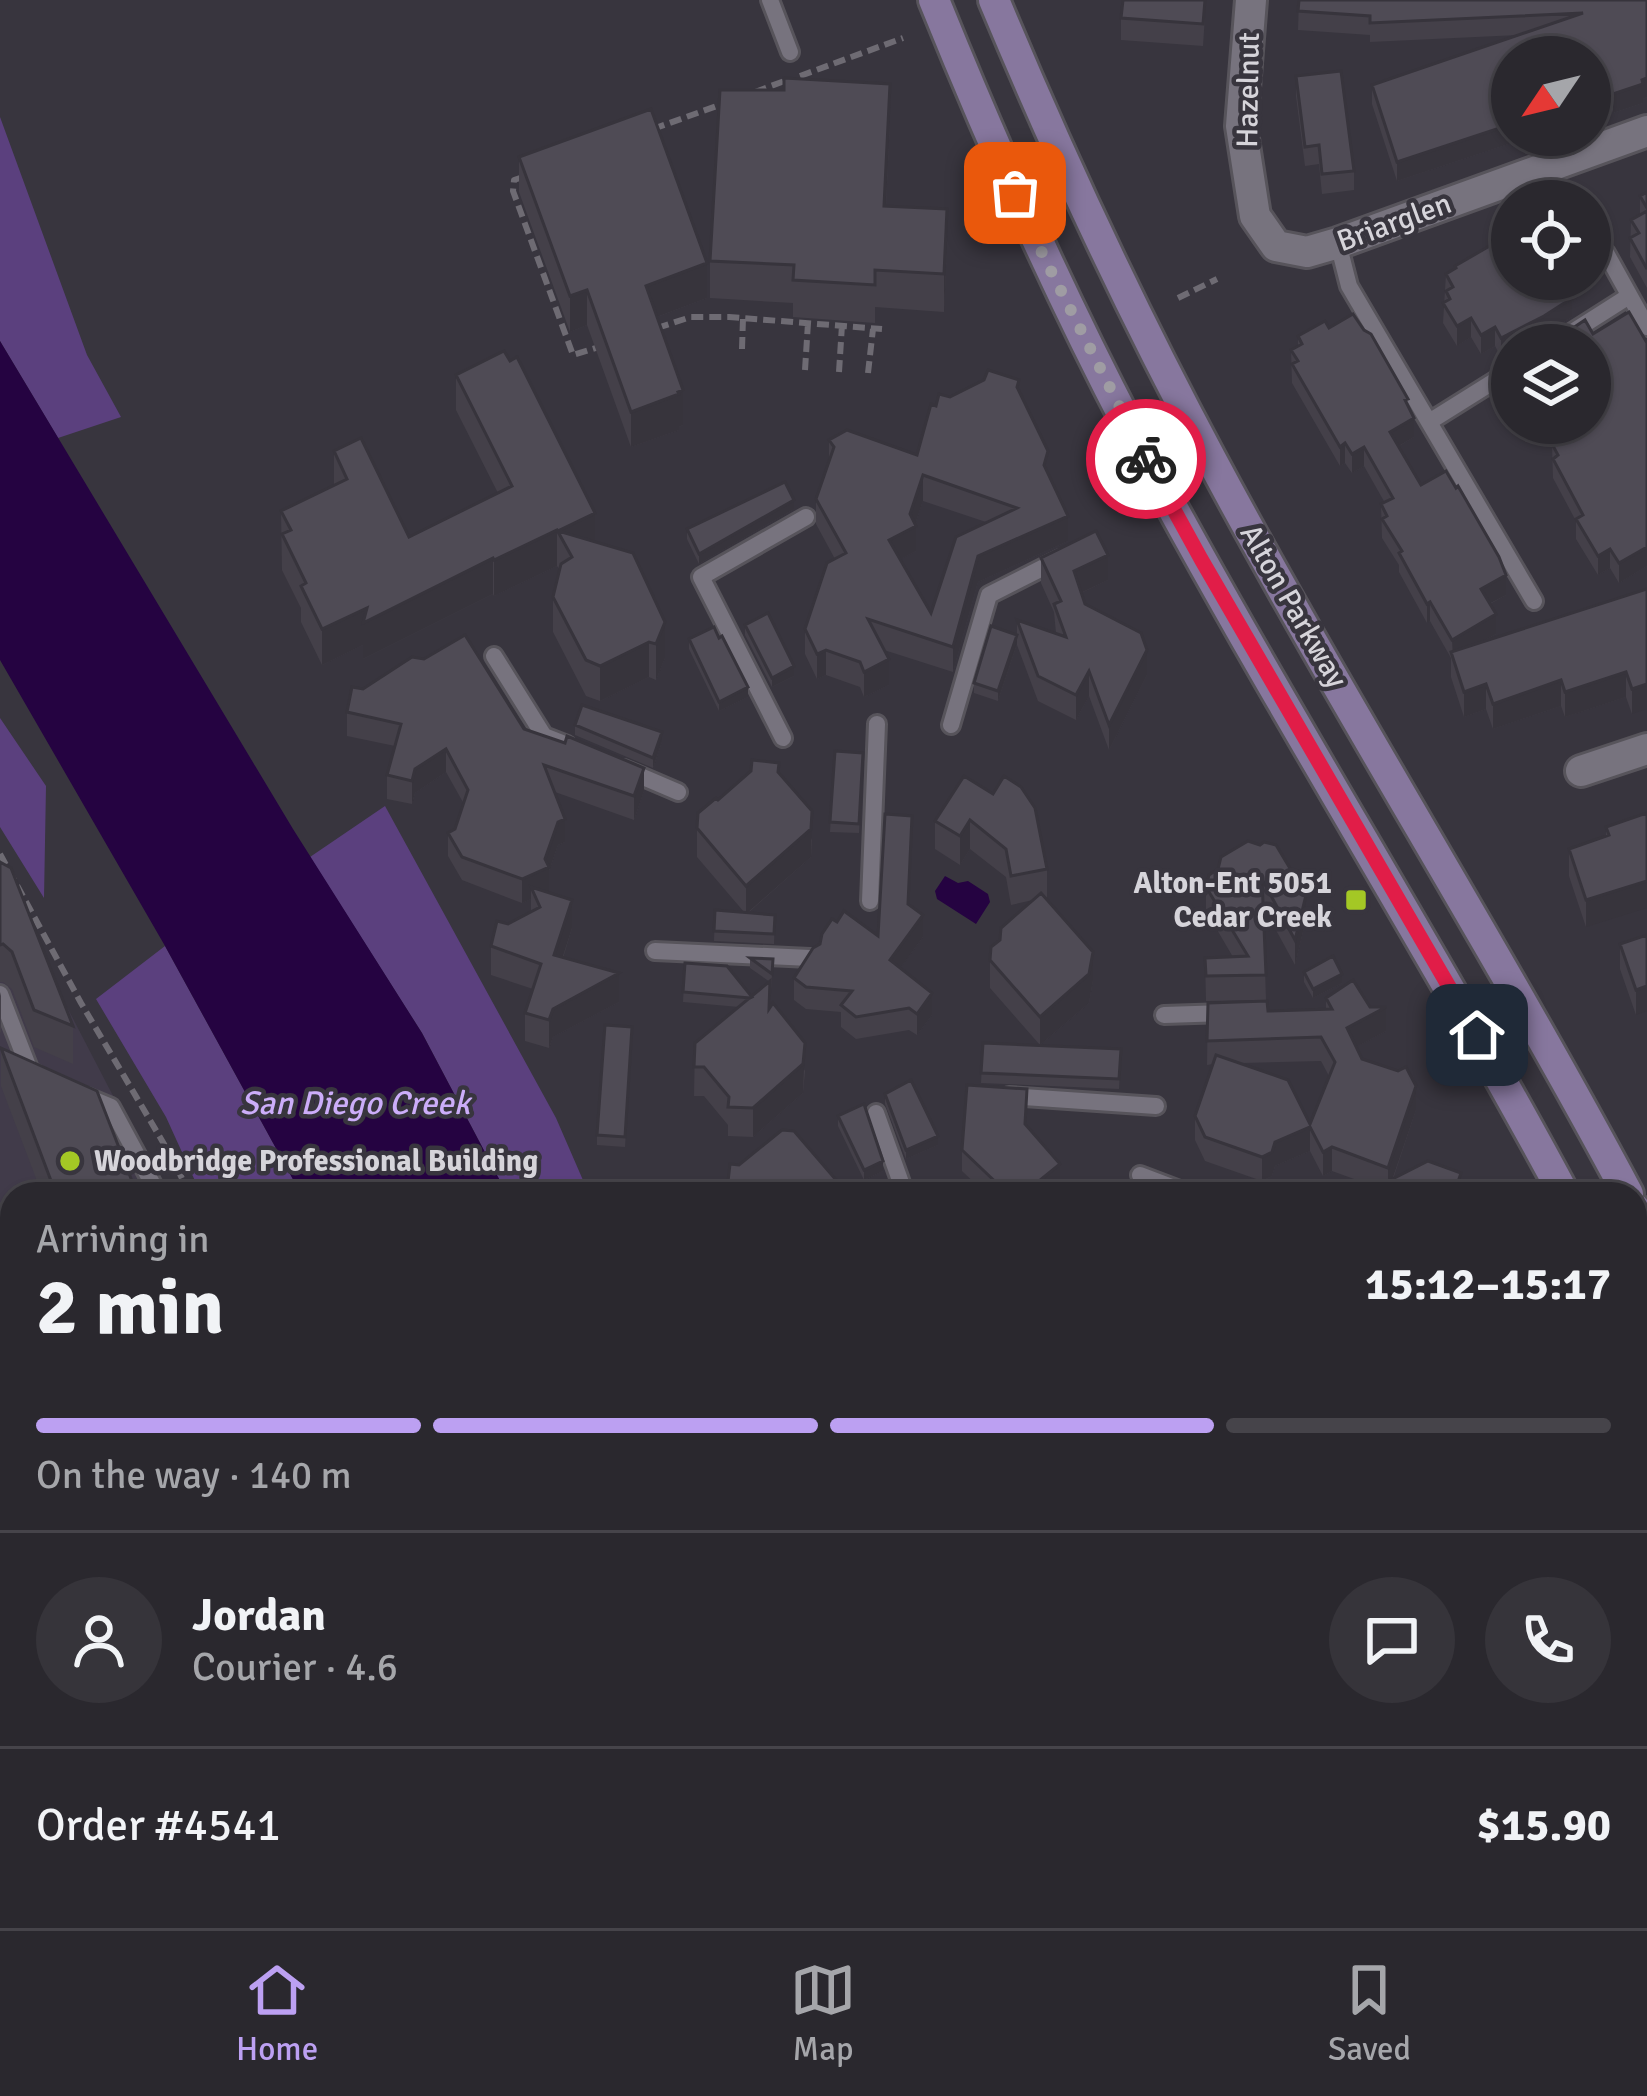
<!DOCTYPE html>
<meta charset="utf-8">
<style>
body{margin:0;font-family:Signika,sans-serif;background:#36343a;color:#f1f3f6;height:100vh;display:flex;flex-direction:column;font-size:45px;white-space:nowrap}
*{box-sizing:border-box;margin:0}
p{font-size:39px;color:#a5a6aa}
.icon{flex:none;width:66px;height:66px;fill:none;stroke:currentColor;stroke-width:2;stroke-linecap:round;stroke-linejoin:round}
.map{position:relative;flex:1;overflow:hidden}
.details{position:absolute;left:0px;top:1182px;width:1647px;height:747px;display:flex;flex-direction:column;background:#2a282e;border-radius:36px 36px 0 0;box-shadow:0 3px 9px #0004,0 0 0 3px #46444a}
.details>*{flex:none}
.needle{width:78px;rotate:235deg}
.controls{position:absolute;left:1491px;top:36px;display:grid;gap:24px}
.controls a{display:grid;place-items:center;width:120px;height:120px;border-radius:50%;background:#2a282e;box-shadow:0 3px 9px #0004,0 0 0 3px #46444a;font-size:60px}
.pin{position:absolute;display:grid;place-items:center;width:102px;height:102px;color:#fff;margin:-51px;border-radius:24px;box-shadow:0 6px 18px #0006}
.courier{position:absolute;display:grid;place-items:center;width:120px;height:120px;margin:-60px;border:9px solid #e11d48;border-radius:50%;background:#fff;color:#222;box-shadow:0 3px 15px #0007}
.head em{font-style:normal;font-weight:700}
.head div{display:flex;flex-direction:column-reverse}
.head{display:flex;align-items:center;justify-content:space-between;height:204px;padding:0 36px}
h1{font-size:78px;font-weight:700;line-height:90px}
.bar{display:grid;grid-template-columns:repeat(4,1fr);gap:18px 12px;align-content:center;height:144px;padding:0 36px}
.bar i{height:15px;border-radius:9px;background:#46444a}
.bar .selected{background:#bca0f2}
.bar p{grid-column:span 4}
.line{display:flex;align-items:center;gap:30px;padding:0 36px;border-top:3px solid #46444a}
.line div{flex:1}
.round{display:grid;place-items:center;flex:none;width:126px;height:126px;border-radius:63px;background:#36343a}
.dock{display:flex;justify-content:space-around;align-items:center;height:168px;border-top:3px solid #46444a;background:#2a282e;font-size:33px;color:#a5a6aa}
.dock a{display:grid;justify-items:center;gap:6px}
.dock .selected{color:#bca0f2}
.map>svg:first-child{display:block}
.built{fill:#413b4a}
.green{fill:#5b407e}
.water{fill:#250341}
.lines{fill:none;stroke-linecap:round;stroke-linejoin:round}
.service-casing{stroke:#57545b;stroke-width:22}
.minor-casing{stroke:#57545b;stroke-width:36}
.secondary-casing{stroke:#57545b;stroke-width:36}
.path{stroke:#6e6b73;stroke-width:6;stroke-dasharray:12 6;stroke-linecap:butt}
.service{stroke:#77737e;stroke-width:16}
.minor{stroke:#77737e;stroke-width:30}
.secondary{stroke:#87779e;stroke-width:30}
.wall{fill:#444049;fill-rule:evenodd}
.shaded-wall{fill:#37343c}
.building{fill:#4f4b55;stroke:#37343c;stroke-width:3;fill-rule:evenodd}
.done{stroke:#9f9ca3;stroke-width:12;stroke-dasharray:0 21.6}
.route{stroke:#e11d48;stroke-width:15}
.poi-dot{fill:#a4c825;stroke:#38353e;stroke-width:4.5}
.labels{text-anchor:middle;stroke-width:9;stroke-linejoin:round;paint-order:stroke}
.street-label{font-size:30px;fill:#d6d4da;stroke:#38353e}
.poi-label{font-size:30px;font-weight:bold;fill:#d6d4da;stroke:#38353e;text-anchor:end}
.water-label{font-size:33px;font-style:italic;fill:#ccadf9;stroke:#38353e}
</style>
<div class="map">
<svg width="1647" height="1928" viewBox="0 0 1647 1928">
<rect width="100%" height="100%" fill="#38353e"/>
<path class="built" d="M0 878 164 1194H12V1917H452L454 1928H0Z"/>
<path class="green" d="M0 117 87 355 121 417 58 438 0 341Z
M0 718 46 786 44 898 0 827Z
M385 806 556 1118 589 1194H507L422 1033 310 857Z
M165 946 301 1194H201L166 1117 96 999Z
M1635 1445 1647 1472V1681L1635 1684Z
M473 1917H564L566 1928H476Z
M731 1917H811L813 1928H733Z"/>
<path class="water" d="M0 341 293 829 422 1033 507 1194H301L165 946 0 660Z
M945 876 958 883 968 881 988 894 990 902 976 924 937 899 935 891Z
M564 1917H731L733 1928H566Z"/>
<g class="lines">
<g class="service-casing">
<path id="service" d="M770 0 790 52
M1338 243 1349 286 1534 601
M1606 253 1647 327
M1552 345 1629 296
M1429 422 1512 370
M494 656 544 736 567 745
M951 725 989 595 1060 559
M783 738 701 577 806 517
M624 769 678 792
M870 901 877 724
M655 951 810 958
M0 994 30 1071 36 1074
M1164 1015 1226 1013
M1009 1096 1156 1106
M87 1097 111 1107 158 1194
M876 1113 905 1194
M1140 1175 1190 1194
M0 1391 12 1387
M0 1567 12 1564
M229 1917 232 1928"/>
</g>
<g class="minor-casing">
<path id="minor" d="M1251 0 1241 126 1255 216 1276 246 1307 252 1338 243 1647 131
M1581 771 1647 749"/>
</g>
<g class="secondary-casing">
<path id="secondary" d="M934 0C993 146 1057 289 1130 429 1267 688 1425 936 1564 1194
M994 0C1059 156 1131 310 1211 459 1344 708 1495 945 1628 1194
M1635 1209 1647 1232
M1635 1333 1647 1358"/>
</g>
<path class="path" d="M800 76 903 38
M755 92 787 80
M653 129 725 103
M523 177 514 180 513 191 573 355 599 347
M1178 298 1217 279
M657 328 691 317H729L882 329
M742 349 743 318
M805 370 808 323
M839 372 842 325
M868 373 873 329
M0 854 81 1003 174 1161 189 1194
M463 1917 466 1928"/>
<use href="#service" class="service"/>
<use href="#minor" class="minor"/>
<use href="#secondary" class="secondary"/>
</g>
<path class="wall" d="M1299 0H1647V97L1643 99V103L1613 113 1607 95 1590 101V57H1512L1536 135 1397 181 1372 104V85L1518 35 1370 42V35L1298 30Z
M1205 15 1203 46 1121 40V18Z
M1296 76 1354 171V190L1322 194 1319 164 1305 166 1296 96Z
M890 121 886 206 947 247 944 312 875 307V323L793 317V303L710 298V261Z
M519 157 707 298 657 317 683 425 679 427V430L631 447 587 325 570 332 519 192Z
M1647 192V288L1630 257 1631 220 1640 215V196Z
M1455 266 1578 298 1572 302V317L1525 345H1512L1501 357 1495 346 1481 354 1471 337 1457 346 1443 323 1446 274 1455 269Z
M1329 328 1408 405 1414 437 1399 446 1421 485 1506 595 1490 604 1496 634 1482 642 1647 589 1632 714 1626 697 1565 717 1561 706 1493 729 1486 709 1464 717 1451 677V658L1430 621 1427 623 1399 572V565L1382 538 1381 504 1385 503 1364 466 1352 473 1345 463 1340 466 1292 383 1291 350 1298 346V336Z
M1564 334H1593L1647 343V566L1619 583 1610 568 1598 575 1576 539V521L1553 478 1552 444 1560 440V431L1596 410 1590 399V345H1564Z
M456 375 595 542 665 658 656 680 649 677 600 701 586 696 553 632V597L560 570 557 566 494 596 493 594 363 659V645L322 665 301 622V608L282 570 281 511 334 485V451L409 537 498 493 456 410Z
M1019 392 1048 475 1068 541 978 582 953 672 884 650 889 685 864 697 860 687 826 675 817 679 805 654V629L835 559 816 524V499L829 461V440L917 455 936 406 950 397ZM923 501 986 522 931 613 900 559 916 551 915 524Z
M794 509 699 564 687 539V529Z
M1041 558 1108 580 1081 593 1085 604 1147 675 1109 750 1089 696 1076 720 1038 701 1017 645V620L1056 633 1054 612 1041 583Z
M745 625 794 676 772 687 745 635Z
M689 639 748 697 719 711 689 649Z
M1017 644 998 701 974 693V683Z
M347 712 524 729 644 791 634 820 555 792 565 842 558 845 549 871V891L547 892 572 928 563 958 619 1002 553 1037 549 1048 525 1041V1013L533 989 491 975V946L508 924 531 912V899L522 903 462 880 448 856V833L455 829 464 804 446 772 415 793 412 804 387 799V775L395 746 347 736Z
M575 725 662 742 653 768 575 735Z
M835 751 863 753 859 833 830 832Z
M779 772 812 840 811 857 748 913 775 915 774 944 714 941 715 910 744 912 697 857V828L718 800Z
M964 776 1047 869V898H1045L1093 980 1089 1003 1040 1045 990 988V960L1000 940 1033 900 1011 905 1006 877 970 849 960 865 935 849V821Z
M1647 813 1586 927 1569 876V849L1606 837V827Z
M912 837 909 905 923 937 900 968 932 1015 917 1035 909 1030 856 1039 841 1027V1012L806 1009 794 1000V978L878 936Z
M1248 841 1306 919 1295 965 1263 906 1266 1000 1206 1001 1205 958 1233 957 1206 911V887L1218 869Z
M0 862 73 1026V1064L34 1047 12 989 3 982H0Z
M1647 935 1636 1015 1620 969V944Z
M750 958 773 959 770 1007 805 1071 803 1093 753 1137 728 1136V1125L704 1096H694L695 1043 739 1007 683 1002 685 963 752 997 770 982 750 968Z
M1304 972 1342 983 1313 998 1304 982Z
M0 992 1 996V1033L0 1032Z
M1326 998 1370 1007 1386 1031 1356 1047 1362 1059 1416 1110 1393 1179 1461 1194 1376 1187 1332 1171 1323 1176 1310 1151 1275 1166 1272 1176 1262 1181 1205 1161 1195 1140V1116L1213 1064 1207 1065 1208 1003 1268 1011 1326 1009ZM1321 1061 1329 1076 1310 1124 1241 1063Z
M632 1037 625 1147 597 1145V1135Z
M983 1043 1121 1049 1119 1089 981 1083Z
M1 1048 137 1194H42L1 1086Z
M885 1094 938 1145 906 1159 885 1104Z
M838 1116 883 1171 864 1180 838 1126Z
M1026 1126 1060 1185 1049 1194 981 1189 962 1171V1150Z
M1647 1658V1893L1635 1895V1661Z
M12 1767V1817L9 1805V1768Z
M40 1917H153L156 1928H43Z
M260 1917H441V1926L440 1928H262Z
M1419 1917H1519L1461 1928H1422Z"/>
<path class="shaded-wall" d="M1607 76V95L1590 101V82Z
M1647 78V97L1643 99V103L1613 113V94Z
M890 84V121L884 243V206Z
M1512 124V135H1536L1397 181V162Z
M947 209V247L944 312V274Z
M707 263V298L646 321V286Z
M1578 279V298L1572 302V317L1525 345H1512V351L1501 357V338L1565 286Z
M587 290V325L570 332V296Z
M1471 318V337L1457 346V326Z
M1495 327V346L1481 354V335Z
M683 390V425L679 427V430L631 447V412Z
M1414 418V437L1390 451V432Z
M1345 443V463L1340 466V447Z
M1364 447V466L1352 473V454Z
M923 475V501L914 527 916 526V551L889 565V540L910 514Z
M794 500V509L699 564V554Z
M595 513V548L572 557 558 531Z
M1068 516V541L978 582 953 672V647L978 556Z
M557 530V566L494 596V560Z
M1647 547V566L1619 583V563Z
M1610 549V568L1598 575V556Z
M1108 555V580L1074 596V571Z
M493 558V594L363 659V645L322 665V629L367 608Z
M1506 575V595L1481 608V589Z
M1430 602V621L1427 623V604Z
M1496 614V634L1453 658 1452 640Z
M665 622V658L656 680V644Z
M1017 635V644L998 701V691Z
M649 642V677L600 701V666Z
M826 650V675L817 679V654Z
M1147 650V675L1109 750V725Z
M889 659V685L864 697V672Z
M794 666V676L772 687V678Z
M1089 671V696L1076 720V695Z
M1626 672V697L1565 717V692Z
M1561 680V706L1493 729V704Z
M1486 684V709L1464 717V692Z
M1647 684V709L1632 714V689Z
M748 687V697L719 711V702Z
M662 732V742L653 768V758Z
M446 749V772L415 793 412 804V781L415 769Z
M644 768V791L634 820V796Z
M812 811 811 857 746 914V886Z
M565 819V842L558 845 549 871V891L536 897 531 887V899L522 903V879L545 859 558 822Z
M970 820V849L960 865V836Z
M1647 881V908L1586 927V900Z
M1306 895V919L1295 965V940Z
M572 900V928L554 984V955Z
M923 915V937L890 982V960Z
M1093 952V980L1089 1003 1040 1045V1017Z
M619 973V1002L553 1037 549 1048V1020L553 1009Z
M1342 974V983L1313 998V989Z
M1647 986V1011L1636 1015V990Z
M932 993V1015L917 1035V1014Z
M1386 1007V1031L1347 1052V1028Z
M805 1043 803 1093 753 1137V1108Z
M1416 1086V1110L1388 1192V1168Z
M1310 1127V1151L1275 1166 1272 1176 1262 1181V1157L1275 1142Z
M938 1136V1145L906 1159V1150Z
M1332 1147V1171L1323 1176V1152Z
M883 1161V1171L864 1180V1170Z
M1060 1164V1185L1049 1194H1023Z
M1461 1173V1194H1454Z"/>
<path class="building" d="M1123 0H1205L1203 24 1121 18Z
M1299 0H1647V78L1642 80 1643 84 1613 94 1607 76 1590 82V57H1512V124L1397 162 1372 85 1583 13 1370 23V16L1298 11Z
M1341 71 1354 171 1322 174 1319 145 1305 147 1296 76Z
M784 78 890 84 884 206 947 209 944 274 875 270V285L793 280 794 265 710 261 720 90H784Z
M651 109 707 263 646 286 683 390 678 392 679 394 631 412 587 290 570 296 519 157Z
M1647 192V208L1640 196Z
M1647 211V269L1630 238 1639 233 1631 220Z
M1512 233V279H1578L1565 286 1572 298 1544 316 1501 338 1495 327 1481 335 1471 318 1457 326 1443 303 1450 299 1446 291 1453 287 1446 274 1456 268 1455 266Z
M1629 312 1647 343V547L1619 563 1610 549 1598 556 1576 519 1583 515 1553 459 1558 455 1552 444 1564 438 1560 431 1573 423H1590V413L1605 405 1590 379V345H1570L1564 334 1585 320 1593 334Z
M1353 314 1364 330 1371 334 1408 399 1405 400 1414 418 1390 432 1421 485 1446 471 1456 488 1458 486 1499 557 1506 575 1481 589 1496 614 1452 640 1430 602 1427 604 1399 553 1402 551 1382 519 1387 516 1381 504 1393 498 1364 447 1352 454 1345 443 1340 447 1292 364 1298 361 1291 350 1302 344 1298 336 1325 321 1329 328Z
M504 351 510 361 517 357 595 513 558 531 633 553 665 622 656 644 649 642 600 666 586 660 553 597 561 564 572 557 557 530 494 560 493 558 363 623 367 608 322 629 301 586 306 583 282 534 291 530 281 511 347 479 334 451 361 438 409 537 512 486 456 375Z
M988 370 1019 380 1017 387 1048 451 1044 465 1068 516 978 556 953 647 868 619 889 659 864 672 860 662 826 650 817 654 805 629 827 563 846 553 816 499 834 447 829 440 847 430 917 455 931 404 936 406 939 394 950 397 984 380ZM923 475 1017 508 956 537 931 613 889 540 916 526 910 514Z
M785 482 794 500 699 554 687 529Z
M1096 531 1108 555 1074 571 1085 604 1141 633 1147 650 1109 725 1089 671 1076 695 1038 676 1017 620 1066 637 1054 604 1061 601 1041 558Z
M1647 589V684L1632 689 1626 672 1565 692 1561 680 1493 704 1486 684 1464 692 1451 652Z
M768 613 794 666 772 678 745 625Z
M991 626 1017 635 998 691 974 683Z
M714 627 719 638 722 636 748 687 719 702 689 639Z
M465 635 524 729 565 743 567 736 644 768 634 796 544 765 565 819 558 822 545 859 549 867 522 879 462 857 448 833 455 829 468 790 446 749 415 769 412 781 387 775 401 724 347 712 352 687 363 689 412 657 424 659Z
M582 705 662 732 653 758 575 725Z
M835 751 863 753 859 824 830 822Z
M752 760 779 763 778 772 812 811 811 829 746 886 697 828 698 813 716 798 718 800 751 771Z
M964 776 993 794 1004 776 1021 787 1035 808 1047 869 1011 876 1006 849 970 820 960 836 935 821Z
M1647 813V881L1586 900 1569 849 1609 835 1606 827Z
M885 814 912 816 908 904 923 915 890 960 932 993 917 1014 909 1008 856 1017 841 1005 852 991 806 987 794 978 813 948 820 944 822 934 832 919 837 922 844 911 878 936Z
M1248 841 1260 845 1264 842 1276 845 1306 895 1295 940 1262 879 1266 975 1206 976 1205 958 1248 956 1206 887 1209 875 1218 869 1221 857Z
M0 862 11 868 73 1026 34 1010 12 952 3 944 0 945Z
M531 887 572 900 554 955 619 973 553 1009 549 1020 525 1013 541 964 491 946 497 921 508 924 540 907Z
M1041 893 1093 952 1089 974 1040 1017 990 960 991 947 1000 940 1001 928Z
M715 910 775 915 774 934 714 931Z
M1647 935V986L1636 990 1620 944Z
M1333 956 1342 974 1313 989 1304 972Z
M750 958 773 959 772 974Z
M685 963 727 966 752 997 750 998 683 992Z
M1353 980 1370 1007H1386L1347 1028 1362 1059 1398 1071 1406 1067 1416 1086 1388 1168 1332 1147 1323 1152 1310 1127 1275 1142 1272 1152 1262 1157 1205 1137 1195 1116 1216 1055 1288 1080 1310 1124 1335 1062 1321 1037 1207 1041 1208 1003 1267 1001 1268 1011 1332 1009 1326 998Z
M770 981 769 1009 773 1003 805 1043 803 1064 753 1108 728 1107 729 1097 704 1067H694L695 1043Z
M605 1025 632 1027 625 1137 597 1135Z
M983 1043 1121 1049 1119 1079 981 1073Z
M1 1048 97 1091 137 1194H56Z
M911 1080 938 1136 906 1150 885 1094Z
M967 1085 1027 1089 1025 1124 1060 1164 1023 1194H961L962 1188 1004 1190 962 1150Z
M864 1104 883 1161 864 1170 838 1116Z
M782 1130 794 1131 843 1188 842 1194H730L727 1190 730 1164 739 1165Z
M1428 1161 1461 1173 1454 1194H1363Z
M1647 1658V1855L1635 1858V1661Z
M50 1917H153L156 1928H53Z
M279 1917H438L440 1928H281Z"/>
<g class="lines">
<path class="done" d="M1015 193 1043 255 1146 459"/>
<path class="route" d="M1146 459 1201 559 1477 1035"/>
</g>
<g class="poi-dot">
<rect x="1344" y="888" width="24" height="24" rx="6"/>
<circle cx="70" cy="1161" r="12"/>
</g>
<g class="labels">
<g class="street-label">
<text transform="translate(1248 90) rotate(-89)" y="10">Hazelnut</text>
<text transform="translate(1394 222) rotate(-20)" y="10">Briarglen</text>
<text transform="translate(1294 606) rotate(60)" y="10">Alton Parkway</text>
</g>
<g class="poi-label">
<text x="1332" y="893">Alton-Ent 5051<tspan x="1332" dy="34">Cedar Creek</tspan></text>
<text x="94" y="1171" text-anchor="start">Woodbridge Professional Building</text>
</g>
<g class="water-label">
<text x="355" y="1114">San Diego Creek</text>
</g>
</g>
</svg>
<div class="controls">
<a><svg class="needle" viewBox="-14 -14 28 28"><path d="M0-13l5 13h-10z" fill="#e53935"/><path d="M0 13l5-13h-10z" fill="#a5a6aa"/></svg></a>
<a><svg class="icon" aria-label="locate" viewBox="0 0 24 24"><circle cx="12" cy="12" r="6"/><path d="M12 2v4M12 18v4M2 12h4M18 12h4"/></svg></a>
<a><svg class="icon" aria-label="layers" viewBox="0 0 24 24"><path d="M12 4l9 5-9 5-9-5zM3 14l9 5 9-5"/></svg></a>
</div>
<div class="pin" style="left:1015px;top:193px;background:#ea580c"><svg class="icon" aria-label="bag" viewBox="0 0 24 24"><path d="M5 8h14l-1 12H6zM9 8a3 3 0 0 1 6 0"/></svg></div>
<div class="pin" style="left:1477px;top:1035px;background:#1f2937"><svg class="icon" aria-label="home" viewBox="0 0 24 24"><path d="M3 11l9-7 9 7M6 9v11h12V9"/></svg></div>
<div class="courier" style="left:1146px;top:459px"><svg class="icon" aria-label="bike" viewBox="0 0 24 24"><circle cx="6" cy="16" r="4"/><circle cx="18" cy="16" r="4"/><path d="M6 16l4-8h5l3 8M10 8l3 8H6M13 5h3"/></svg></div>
<section class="details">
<div class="head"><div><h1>2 min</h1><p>Arriving in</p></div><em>15:12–15:17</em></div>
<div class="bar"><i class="selected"></i><i class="selected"></i><i class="selected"></i><i></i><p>On the way · 140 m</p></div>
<div class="line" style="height:216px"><a class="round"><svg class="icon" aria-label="person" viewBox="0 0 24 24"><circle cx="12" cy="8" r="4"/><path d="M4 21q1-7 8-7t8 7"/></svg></a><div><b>Jordan</b><p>Courier · 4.6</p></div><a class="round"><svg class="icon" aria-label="chat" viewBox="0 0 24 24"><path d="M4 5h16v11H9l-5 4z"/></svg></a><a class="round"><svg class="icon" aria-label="phone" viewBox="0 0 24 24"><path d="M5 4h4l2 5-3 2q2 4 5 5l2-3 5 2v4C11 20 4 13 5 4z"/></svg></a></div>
<div class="line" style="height:156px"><div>Order #4541</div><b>$15.90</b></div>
</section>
</div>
<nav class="dock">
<a class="selected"><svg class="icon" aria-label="home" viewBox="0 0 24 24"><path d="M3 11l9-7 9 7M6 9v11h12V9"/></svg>Home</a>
<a><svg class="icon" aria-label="map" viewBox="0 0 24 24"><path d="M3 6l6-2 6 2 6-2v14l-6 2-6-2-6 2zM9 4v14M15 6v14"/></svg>Map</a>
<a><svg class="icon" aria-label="saved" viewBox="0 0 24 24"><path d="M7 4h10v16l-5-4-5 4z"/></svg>Saved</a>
</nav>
